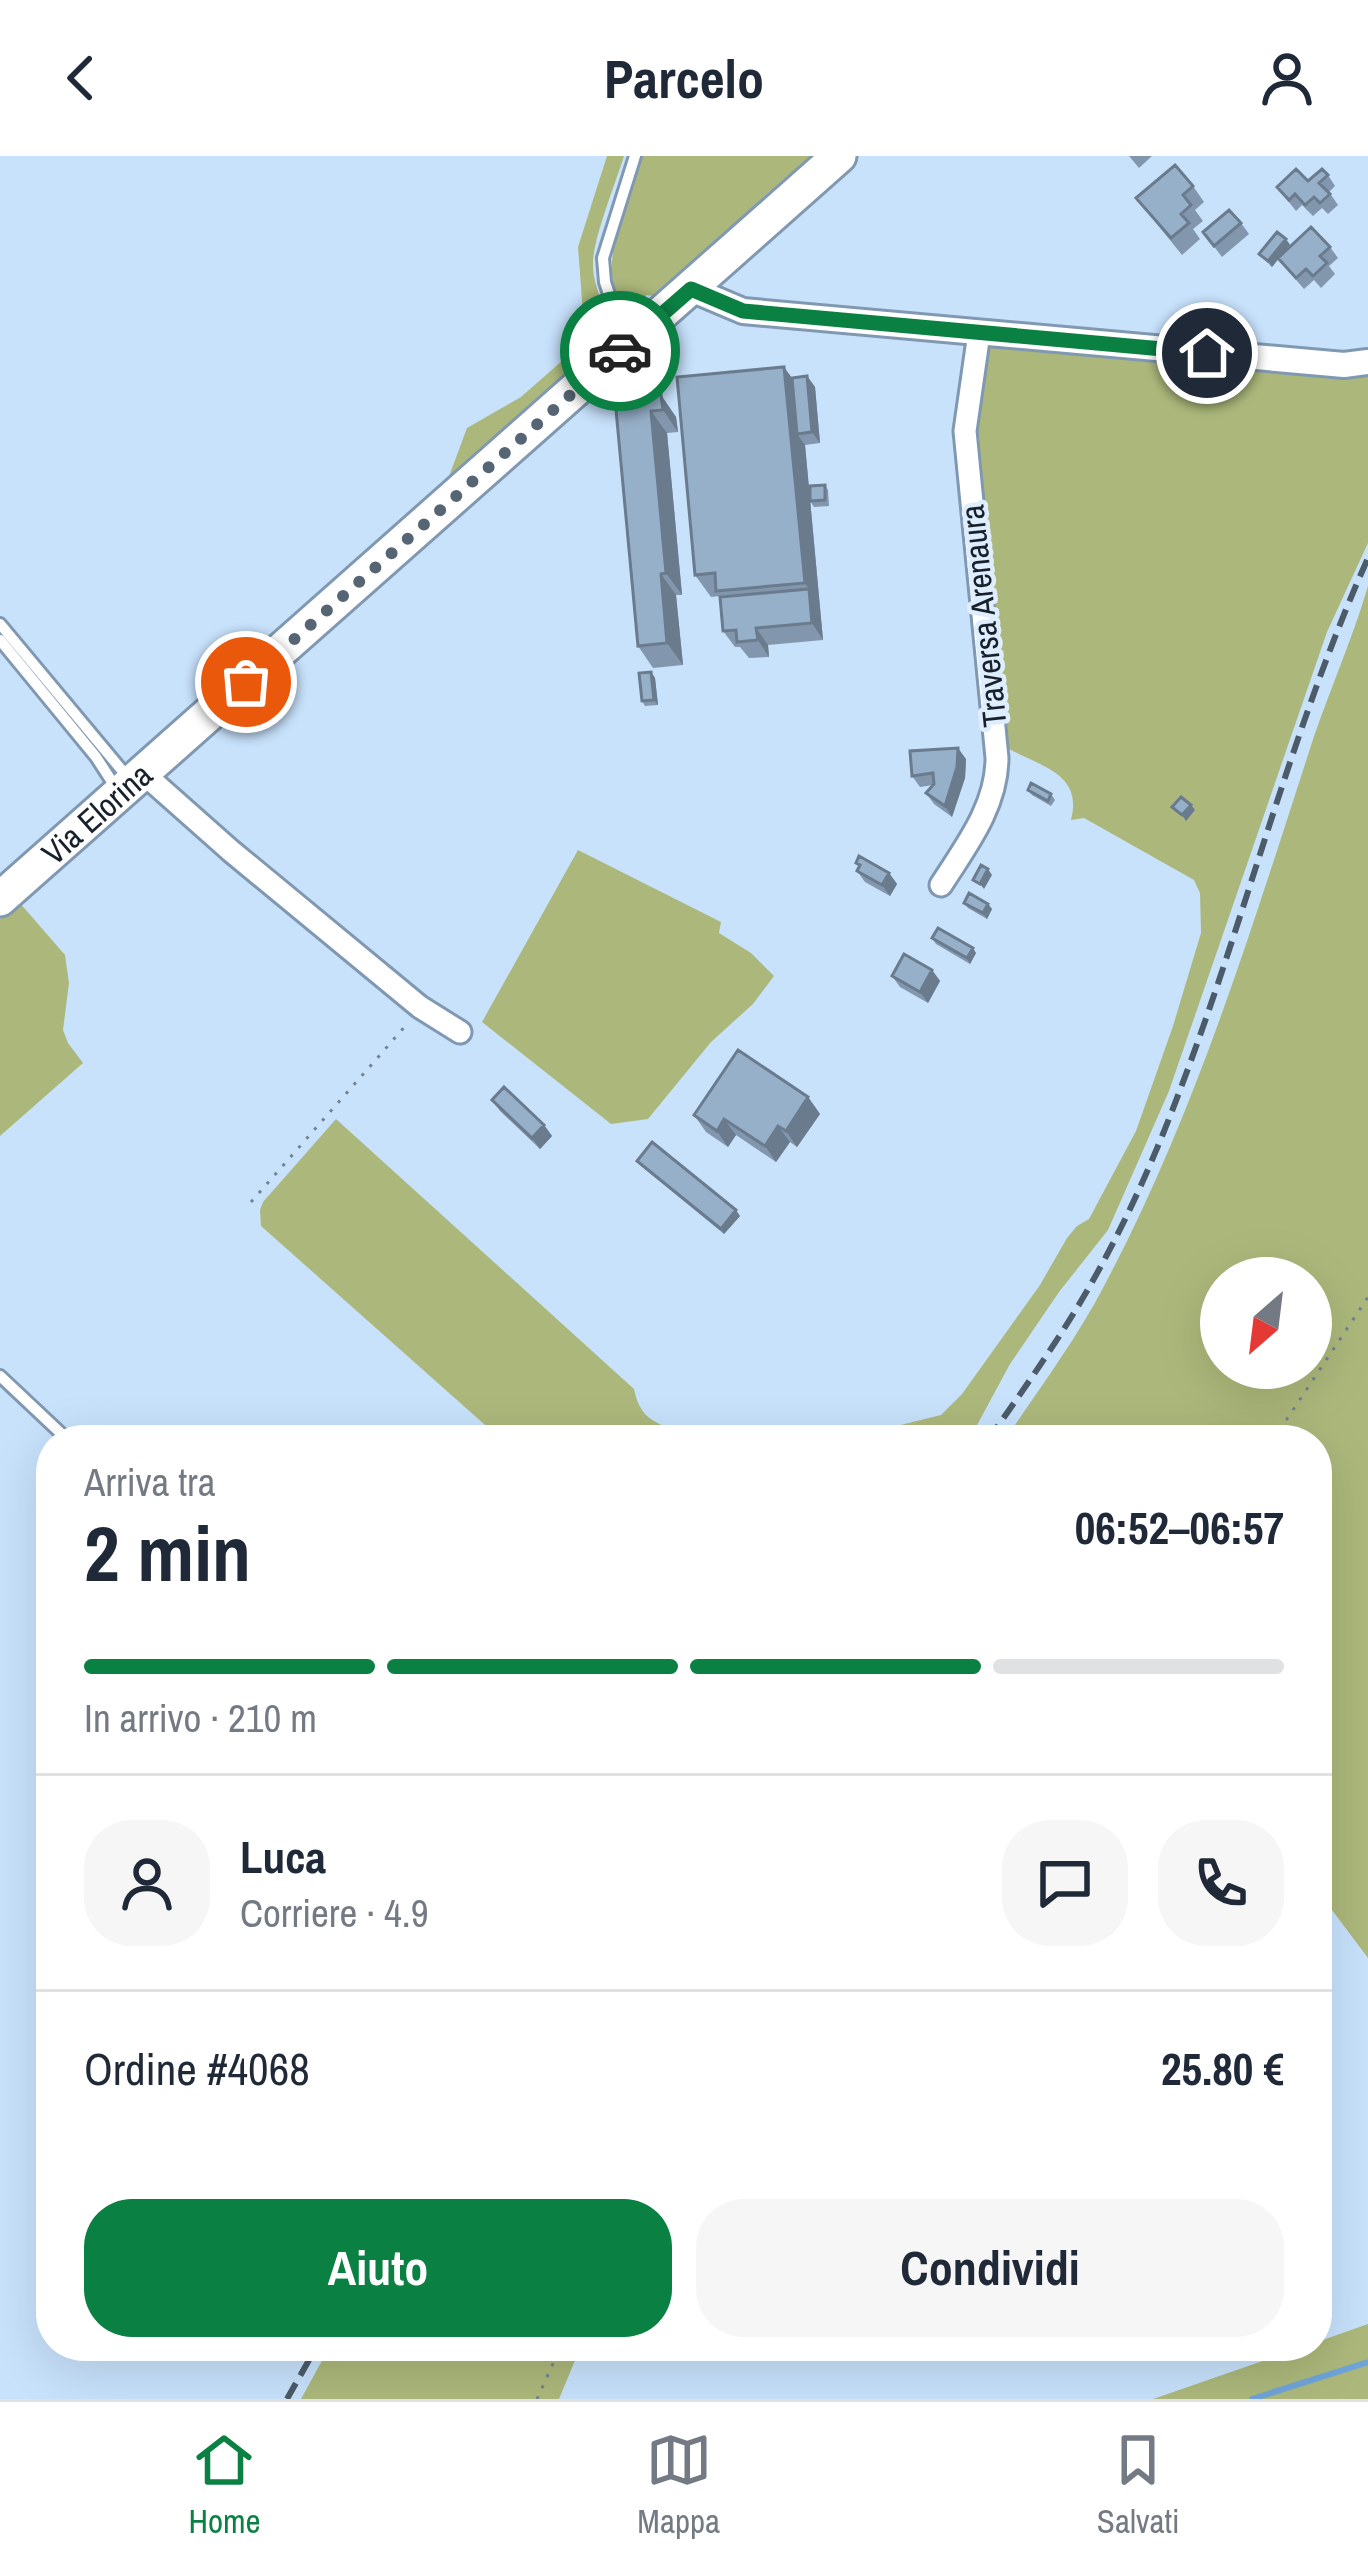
<!DOCTYPE html>
<html lang="it">
<meta charset="utf-8">
<style>
body{margin:0;font-family:"Archivo Narrow",sans-serif;background:#f6f6f7;color:#1f2937;height:100vh;display:flex;flex-direction:column;font-size:45px;white-space:nowrap}
*{box-sizing:border-box;margin:0}
p{font-size:39px;color:#747a83}
.icon{flex:none;width:66px;height:66px;fill:none;stroke:currentColor;stroke-width:2;stroke-linecap:round;stroke-linejoin:round}
.map{position:relative;flex:1;overflow:hidden}
.details{position:absolute;left:36px;top:1269px;width:1296px;height:936px;display:flex;flex-direction:column;background:#fff;border-radius:48px;box-shadow:0 12px 48px #0002}
.details>*{flex:none}
.needle{width:78px;rotate:208deg}
.buttons{position:absolute;left:1200px;top:1101px;display:grid;gap:24px}
.buttons a{display:grid;place-items:center;width:132px;height:132px;border-radius:50%;background:#fff;box-shadow:0 12px 48px #0002;font-size:60px}
.pin{position:absolute;display:grid;place-items:center;width:102px;height:102px;color:#fff;margin:-51px;border:6px solid #fff;border-radius:50%;box-shadow:0 3px 12px #0007}
.courier{position:absolute;display:grid;place-items:center;width:120px;height:120px;margin:-60px;border:9px solid #0b8043;border-radius:50%;background:#fff;color:#222;box-shadow:0 3px 15px #0007}
.summary em{font-style:normal;font-weight:700}
.summary div{display:flex;flex-direction:column-reverse}
.summary{display:flex;align-items:center;justify-content:space-between;height:204px;padding:0 48px}
h1{font-size:78px;font-weight:700;line-height:90px}
.bar{display:grid;grid-template-columns:repeat(4,1fr);gap:18px 12px;align-content:center;height:144px;padding:0 48px}
.bar i{height:15px;border-radius:9px;background:#e0e1e3}
.bar .on{background:#0b8043}
.bar p{grid-column:span 4}
.line{display:flex;align-items:center;gap:30px;padding:0 48px;border-top:3px solid #e0e1e3}
.line div{flex:1}
.round{display:grid;place-items:center;flex:none;width:126px;height:126px;border-radius:48px;background:#f6f6f7}
.cta{display:flex;gap:24px;margin-top:auto;padding:24px 48px}
.cta a{flex:1;height:138px;border-radius:48px;background:#0b8043;color:#fff;font-size:48px;font-weight:700;line-height:138px;text-align:center}
.cta a+a{background:#f6f6f7;color:#1f2937}
header{display:flex;justify-content:space-between;align-items:center;height:156px;padding:0 48px;background:#fff;font-size:54px;font-weight:700}
.menu{display:flex;justify-content:space-around;align-items:center;height:168px;border-top:3px solid #e0e1e3;background:#fff;font-size:33px;color:#747a83}
.menu a{display:grid;justify-items:center;gap:6px}
.menu .on{color:#0b8043}
.map>svg:first-child{display:block}
.green{fill:#acb87b;fill-rule:evenodd}
.lines{fill:none;stroke-linecap:round;stroke-linejoin:round}
.stream{stroke:#6fa4d9;stroke-width:6}
.service-casing{stroke:#8098b1;stroke-width:16}
.minor-casing{stroke:#8098b1;stroke-width:27}
.tertiary-casing{stroke:#8098b1;stroke-width:30}
.primary-casing{stroke:#8098b1;stroke-width:39}
.path{stroke:#718294;stroke-width:3;stroke-dasharray:3 9;stroke-linecap:butt}
.service{stroke:#fff;stroke-width:10}
.minor{stroke:#fff;stroke-width:21}
.tertiary{stroke:#fff;stroke-width:24}
.primary{stroke:#fff;stroke-width:33}
.rail{stroke:#4c5b69;stroke-width:6;stroke-dasharray:18 9;stroke-linecap:butt}
.wall{fill:#8297ad}
.shaded-wall{fill:#6a7b8d}
.building{fill:#97b0c9;stroke:#6a7b8d;stroke-width:3}
.done{stroke:#566574;stroke-width:12;stroke-dasharray:0 21.6}
.route{stroke:#0b8043;stroke-width:15}
.labels{text-anchor:middle;stroke-width:9;stroke-linejoin:round;paint-order:stroke}
.street-label{font-size:33px;fill:#18212b;stroke:#deeefe}
</style>
<header><svg class="icon" aria-label="back" viewBox="0 0 24 24"><path d="M15 5l-7 7 7 7"/></svg>Parcelo<svg class="icon" aria-label="person" viewBox="0 0 24 24"><circle cx="12" cy="8" r="4"/><path d="M4 21q1-7 8-7t8 7"/></svg></header>
<div class="map">
<svg width="1368" height="2243" viewBox="0 0 1368 2243">
<rect width="100%" height="100%" fill="#c8e2fc"/>
<path class="green" d="M607 0H624C616 26 592 85 593 109 593 134 609 152 608 182L448 323 467 272 521 241 571 197 584 171 578 91Z
M641 0H811L752 51 753 55 654 140 646 139V147L629 162C591 117 626 49 641 0Z
M989 189 1368 221V387L1327 476 1169 935 1108 1074 1059 1136 1010 1208 969 1284H502L261 1070 260 1054 263 1046 336 963 634 1233C639 1257 648 1264 671 1273L788 1279H860L941 1259 962 1238 1040 1129 1067 1082 1077 1070 1089 1063 1136 975 1173 870 1201 777 1200 737 1194 724 1084 662 1071 664C1083 618 1042 611 1009 593L975 284Z
M1368 430V1802L1317 1734V1284H1005C1038 1234 1076 1184 1104 1130 1193 963 1249 781 1307 602 1325 544 1351 488 1368 430ZM1221 1122H1311V1212H1221Z
M578 694 721 766 719 777 751 797 774 820 753 848 711 886 648 963 611 968 482 866Z
M19 746 65 799 69 827 63 874 68 887 83 907 0 980V763Z
M1368 2168V2243H1153L1306 2190H1317V2186Z
M330 2190H581L559 2243H301Z"/>
<g class="lines">
<path class="stream" d="M1252 2243 1368 2206"/>
<g class="service-casing">
<path id="service" d="M623 181 605 126 603 102 635 0
M0 468 130 624
M0 484 96 601 118 635
M0 1220 68 1284"/>
</g>
<g class="minor-casing">
<path id="minor" d="M143 617 231 695 420 851 460 876
M941 729C966 690 997 650 997 602L965 275 979 177"/>
</g>
<g class="tertiary-casing">
<path id="tertiary" d="M691 133 743 155 1344 209 1368 206"/>
</g>
<g class="primary-casing">
<g id="primary">
<path id="s1" d="M0 743 839 0"/>
</g>
</g>
<path class="path" d="M251 1046 408 867
M1273 1284 1368 1141
M537 2243 561 2190"/>
<use href="#service" class="service"/>
<use href="#minor" class="minor"/>
<use href="#tertiary" class="tertiary"/>
<use href="#primary" class="primary"/>
<path class="rail" d="M988 1284C1028 1227 1069 1170 1102 1108 1132 1053 1158 993 1180 934 1247 758 1291 574 1368 402
M287 2243 317 2190"/>
</g>
<path class="wall" d="M1129 0H1152L1139 12Z
M1328 19 1335 30 1329 36 1338 49 1328 58 1322 52 1313 60 1302 49 1296 55 1277 31 1308 25Z
M1193 30 1204 46 1195 54 1203 65 1193 73 1200 83 1182 99 1136 42Z
M1241 67 1249 78 1222 101 1203 76Z
M1286 83 1290 89 1282 98 1330 91 1338 102 1329 110 1335 118 1321 132 1314 124 1304 133 1278 103 1272 111 1259 98Z
M807 220 815 231 820 287 805 289 823 484 768 489 769 501 749 502 740 491H735L723 475 720 440 711 441 695 419 792 222Z
M661 239 676 261 678 276 667 277 682 439H676L683 509 653 512 638 490 615 243Z
M825 329 828 334 829 350 814 351 810 345Z
M651 516 655 522 658 549 645 550 642 545Z
M966 603 965 622 952 661 934 648 926 637 933 629 920 631 912 620Z
M1028 634 1051 638 1055 644 1051 650 1032 639Z
M856 707 889 717 897 728 890 740 865 726 857 715 859 711Z
M964 747 988 748 992 753 987 763 968 752Z
M932 782 976 797 970 808 936 788Z
M932 814 940 825 928 847 900 831 892 820Z
M808 941 820 958 797 991 790 986 776 1006 736 979 728 991 706 976 694 959Z
M492 944 544 969 552 980 540 993 500 955Z
M637 1005 740 1060 724 1078 641 1010Z"/>
<path class="shaded-wall" d="M1286 83 1290 89 1272 111 1268 105Z
M784 211 800 233 797 278 805 289 823 484 812 467 809 433 805 427Z
M807 220 815 231 820 287 812 276Z
M661 239 676 261 678 276 663 254Z
M651 255 667 277 682 439 666 417Z
M661 418 676 439 683 509 667 487Z
M756 472 768 489 769 501 758 484Z
M651 516 655 522 658 549 654 544Z
M958 592 966 603 965 622 952 661 945 650Z
M1191 649 1195 654 1186 665 1182 659Z
M988 713 992 719 984 733 980 728Z
M889 717 897 728 890 740 882 729Z
M988 748 992 753 987 763 983 757Z
M973 792 976 797 970 808 967 802Z
M932 814 940 825 928 847 920 836Z
M808 941 820 958 797 991 786 975Z
M724 963 736 979 728 991 717 975Z
M544 969 552 980 540 993 532 982Z
M778 970 790 986 776 1006 765 990Z
M736 1054 740 1060 724 1078 721 1073Z"/>
<path class="building" d="M1175 9 1193 30 1183 39 1191 49 1181 58 1189 67 1171 82 1136 42Z
M1296 13 1308 25 1322 13 1328 19 1319 27 1330 38 1320 47 1314 41 1305 49 1295 38 1289 44 1277 31Z
M1229 54 1241 67 1214 90 1203 76Z
M1311 71 1330 91 1320 100 1327 107 1313 120 1306 113 1296 122 1278 102Z
M1277 76 1286 83 1268 105 1259 98Z
M784 211 805 427 716 435 715 417 695 419 677 221Z
M807 220 812 276 797 278 792 222Z
M661 239 663 254 651 255 666 417 661 418 667 487 638 490 615 243Z
M825 329V344L810 345V330Z
M809 433 812 467 756 472 758 484 737 486 736 474 723 475 720 441Z
M651 516 654 544 642 545 639 517Z
M958 592 957 611 945 650 926 637 934 628 933 617 912 620 910 595Z
M1031 627 1051 638 1048 645 1028 634Z
M1181 641 1191 649 1182 659 1172 651Z
M859 700 889 717 882 729 857 715 860 709 856 707Z
M981 709 988 713 980 728 973 724Z
M969 737 988 748 983 757 964 747Z
M938 772 973 792 967 802 932 782Z
M904 798 932 814 920 836 892 820Z
M738 894 808 941 786 975 778 970 765 990 724 963 717 975 694 959Z
M504 931 544 969 532 982 492 944Z
M652 986 736 1054 721 1073 637 1005Z"/>
<g class="lines">
<path class="done" d="M246 526 620 195"/>
<path class="route" d="M620 195 691 133 743 155 1207 197"/>
</g>
<g class="labels">
<g class="street-label">
<text transform="translate(983 460) rotate(-96)" y="12">Traversa Arenaura</text>
<text dy="12" stroke="none"><textPath href="#s1" startOffset="129">Via Elorina</textPath></text>
</g>
</g>
</svg>
<div class="buttons">
<a><svg class="needle" viewBox="-14 -14 28 28"><path d="M0-13l5 13h-10z" fill="#e53935"/><path d="M0 13l5-13h-10z" fill="#747a83"/></svg></a>
</div>
<div class="pin" style="left:246px;top:526px;background:#ea580c"><svg class="icon" aria-label="bag" viewBox="0 0 24 24"><path d="M5 8h14l-1 12H6zM9 8a3 3 0 0 1 6 0"/></svg></div>
<div class="pin" style="left:1207px;top:197px;background:#1f2937"><svg class="icon" aria-label="home" viewBox="0 0 24 24"><path d="M3 11l9-7 9 7M6 9v11h12V9"/></svg></div>
<div class="courier" style="left:620px;top:195px"><svg class="icon" aria-label="car" viewBox="0 0 24 24"><path d="M5 17H2v-5l4-1 3-4h7l3 4 3 1v5h-3M9 17h6M6 11h13"/><circle cx="7" cy="17" r="2"/><circle cx="17" cy="17" r="2"/></svg></div>
<section class="details">
<div class="summary"><div><h1>2 min</h1><p>Arriva tra</p></div><em>06:52–06:57</em></div>
<div class="bar"><i class="on"></i><i class="on"></i><i class="on"></i><i></i><p>In arrivo · 210 m</p></div>
<div class="line" style="height:216px"><a class="round"><svg class="icon" aria-label="person" viewBox="0 0 24 24"><circle cx="12" cy="8" r="4"/><path d="M4 21q1-7 8-7t8 7"/></svg></a><div><b>Luca</b><p>Corriere · 4.9</p></div><a class="round"><svg class="icon" aria-label="chat" viewBox="0 0 24 24"><path d="M4 5h16v11H9l-5 4z"/></svg></a><a class="round"><svg class="icon" aria-label="phone" viewBox="0 0 24 24"><path d="M5 4h4l2 5-3 2q2 4 5 5l2-3 5 2v4C11 20 4 13 5 4z"/></svg></a></div>
<div class="line" style="height:156px"><div>Ordine #4068</div><b>25.80 €</b></div>
<div class="cta"><a>Aiuto</a><a>Condividi</a></div>
</section>
</div>
<nav class="menu">
<a class="on"><svg class="icon" aria-label="home" viewBox="0 0 24 24"><path d="M3 11l9-7 9 7M6 9v11h12V9"/></svg>Home</a>
<a><svg class="icon" aria-label="map" viewBox="0 0 24 24"><path d="M3 6l6-2 6 2 6-2v14l-6 2-6-2-6 2zM9 4v14M15 6v14"/></svg>Mappa</a>
<a><svg class="icon" aria-label="saved" viewBox="0 0 24 24"><path d="M7 4h10v16l-5-4-5 4z"/></svg>Salvati</a>
</nav>
